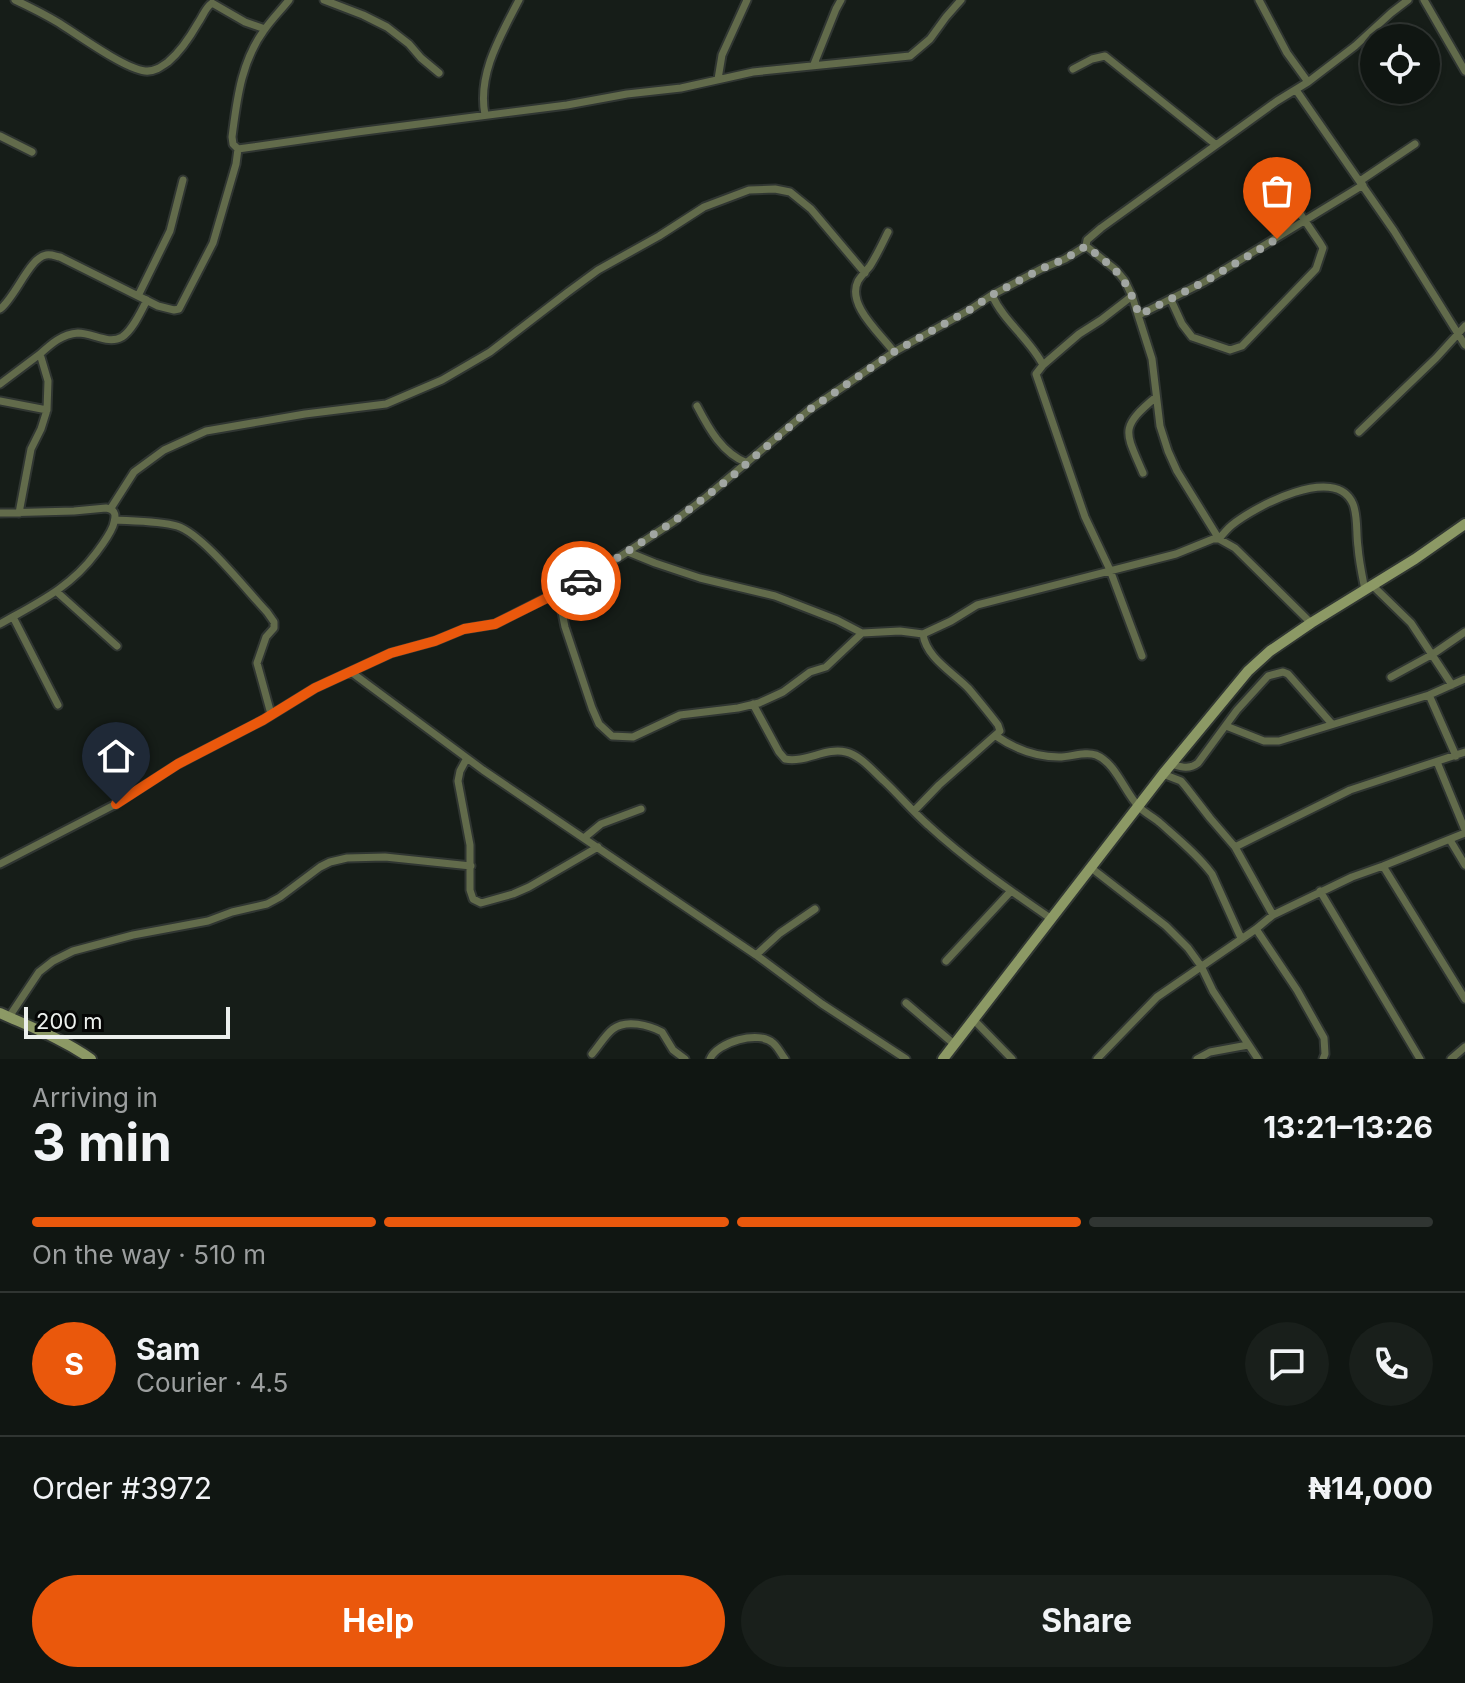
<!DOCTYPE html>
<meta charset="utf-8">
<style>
body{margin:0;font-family:Inter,sans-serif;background:#191f1b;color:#f1f3f6;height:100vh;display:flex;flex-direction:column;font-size:30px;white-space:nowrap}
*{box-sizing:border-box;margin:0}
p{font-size:26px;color:#9c9f9f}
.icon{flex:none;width:44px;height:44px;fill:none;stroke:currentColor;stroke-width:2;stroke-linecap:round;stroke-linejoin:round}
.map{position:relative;height:1059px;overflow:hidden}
.panel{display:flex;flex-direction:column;background:#101612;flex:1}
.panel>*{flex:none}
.tools{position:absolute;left:1360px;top:24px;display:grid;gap:16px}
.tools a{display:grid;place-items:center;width:80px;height:80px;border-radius:50%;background:#101612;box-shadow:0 2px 6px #0004,0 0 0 2px #303532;font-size:40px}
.scale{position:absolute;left:24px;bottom:20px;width:206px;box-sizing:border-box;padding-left:8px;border:4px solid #ecf0ed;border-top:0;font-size:22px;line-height:28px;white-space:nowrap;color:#ecf0ed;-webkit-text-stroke:6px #050605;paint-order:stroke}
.pin{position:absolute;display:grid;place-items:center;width:68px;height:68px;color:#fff;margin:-82px -34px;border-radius:50% 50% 50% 0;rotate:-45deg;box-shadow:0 0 8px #0007}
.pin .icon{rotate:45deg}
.courier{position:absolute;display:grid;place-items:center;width:80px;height:80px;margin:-40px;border:6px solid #ea580c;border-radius:50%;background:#fff;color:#222;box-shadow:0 2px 10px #0007}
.headline em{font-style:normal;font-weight:700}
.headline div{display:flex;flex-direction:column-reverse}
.headline{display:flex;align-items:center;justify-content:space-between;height:136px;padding:0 32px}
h1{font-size:52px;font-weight:700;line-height:60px}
.bar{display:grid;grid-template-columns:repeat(4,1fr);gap:12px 8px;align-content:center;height:96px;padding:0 32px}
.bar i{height:10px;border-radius:6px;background:#303532}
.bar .active{background:#ea580c}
.bar p{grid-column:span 4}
.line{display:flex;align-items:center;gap:20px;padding:0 32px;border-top:2px solid #303532}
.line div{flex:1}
.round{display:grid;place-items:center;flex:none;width:84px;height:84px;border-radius:42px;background:#191f1b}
.button{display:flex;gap:16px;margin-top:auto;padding:16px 32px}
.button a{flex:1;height:92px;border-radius:48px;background:#ea580c;color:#fff;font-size:32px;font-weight:700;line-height:92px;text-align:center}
.button a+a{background:#191f1b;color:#f1f3f6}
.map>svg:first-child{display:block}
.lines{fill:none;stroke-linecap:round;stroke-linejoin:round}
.street-casing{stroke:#303632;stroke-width:11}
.secondary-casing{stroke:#303632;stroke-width:14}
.street{stroke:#626b4b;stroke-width:7}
.secondary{stroke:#8c9965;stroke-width:10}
.done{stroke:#a1a6a2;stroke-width:8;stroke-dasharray:0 14.4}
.route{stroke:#ea580c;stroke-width:10}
</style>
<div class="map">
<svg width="1465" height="1059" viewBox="0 0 1465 1059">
<rect width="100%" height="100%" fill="#161d18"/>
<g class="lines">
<g class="street-casing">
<path id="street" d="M15 0C30 7 44 14 59 23 78 35 125 69 145 71 154 72 161 67 168 62 180 52 190 37 198 23 203 16 205 8 212 3L245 22 265 29
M324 0 363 15 387 27 409 44 421 58 439 73
M1259 0 1287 53 1308 82
M1424 0 1465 71
M814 64 836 9 841 0
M1073 69 1092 59 1105 56 1215 144
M718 79 722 55 747 0
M1296 90 1394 231 1465 345
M485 115C477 74 501 35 519 0
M0 136 32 152
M238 149 357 132 567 105 627 94 681 88 753 72 910 56 930 39 946 17 961 0
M1360 181 1415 144
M888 232C882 244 877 255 870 266 866 271 861 276 858 281 846 305 881 334 894 352
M1086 246 1116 270 1125 281 1132 296 1152 359 1160 426 1168 451 1177 471 1219 539 1235 548 1311 623
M992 295C1004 322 1030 339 1043 365
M138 296 170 231 183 180
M1132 296 1101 320 1079 334 1043 365 1036 374 1085 517 1110 570 1142 656
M1171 300 1182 324 1192 337 1230 350 1242 346 1316 269 1323 248 1320 243 1280 184
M0 309C15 298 30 257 46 255 51 254 55 256 60 257L158 306 174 310 179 309 213 243 236 164 238 149 233 144 232 137C237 99 241 61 265 29 272 19 281 10 289 0
M1139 315 1204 282 1363 185
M0 384 40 354
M0 401 47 410
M697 406C709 429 722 453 747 463
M1359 432 1436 358 1465 326
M1143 473C1125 431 1119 428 1156 397
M111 508 134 472 164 450 206 431 305 414 386 404 442 380 490 352 568 292 598 270 659 236 704 207 749 190 775 189 790 192 811 209 865 273
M0 513 74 511 106 508C117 510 116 516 113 526 109 536 102 545 96 553 70 588 37 603 0 624
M19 513 31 449 41 429 47 410 48 381 40 354C51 344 62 334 78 333 93 333 108 345 122 337 133 330 141 311 147 300
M115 520C134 521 160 521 177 526 203 534 247 591 267 612L274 622V628L266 637 257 663 271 714
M628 552 655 563 700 578 775 596 837 620 862 633
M1372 585 1411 623 1452 685
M57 592 117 646
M558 592 565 627 592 708 599 724 612 736 633 737 680 715 738 708 759 703 783 692 810 672 826 667 862 633 900 631 923 634 951 621 977 605 1176 554 1213 539H1219C1223 534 1227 529 1232 525 1254 507 1336 463 1353 504 1358 516 1356 534 1358 547 1359 561 1362 575 1365 590
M13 617 58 705
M351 672 483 770 756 955 822 1004 906 1059
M1391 677 1433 654 1465 632
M1429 695 1456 756
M753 704 779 752 785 759C806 763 826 747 846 752 860 755 874 772 884 781 899 795 912 811 928 825 966 860 1008 889 1050 918
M1226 726 1264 741H1279L1429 695 1465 679
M996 736C1015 749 1035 757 1059 757 1071 757 1085 751 1096 755 1116 763 1125 793 1139 807 1145 813 1153 817 1159 822 1177 838 1198 855 1212 874L1241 938
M467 758 460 771 458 781 470 845V890L473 899 481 903 513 894 529 887 598 847
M1437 762 1465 830
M1171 764C1181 767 1189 770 1198 763L1237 710 1268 676 1283 672 1288 674 1332 724
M1163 774 1181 781 1186 787 1210 818 1235 847 1273 915
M914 811 939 785 1000 731 998 725C989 713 979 701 969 689 954 673 926 658 923 634
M584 838 601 824 641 809
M1450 840 1465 865
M1235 847 1350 790 1465 752
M0 864 116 804 178 764 263 720 315 688 391 653 435 641 464 629 495 624 592 575 673 522 706 497 809 410 894 352 971 309 992 295 1041 269 1065 259 1086 246 1087 240 1101 228 1277 101 1308 82 1355 46 1391 13 1408 0
M1383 866 1465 999
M1090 867 1166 926 1188 948 1201 966 1213 991 1258 1059
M1320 891 1420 1059
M1256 929 1297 990 1324 1038 1325 1054 1323 1059
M756 955 780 933 815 909
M946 961 1011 891
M906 1003 954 1044
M9 1017 39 972 53 961 73 951 133 935 208 921 232 912 267 904 280 897 320 867 330 862 347 858 385 857 471 866
M973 1019 1012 1059
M592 1054C599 1046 605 1035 613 1029 626 1019 649 1025 662 1032L673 1050 685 1059
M710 1059C717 1042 759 1030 773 1043 778 1047 781 1054 785 1059
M1097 1059 1157 997 1256 929 1273 915 1352 877 1383 866 1465 833
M1197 1059 1210 1052 1248 1045
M1451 1059 1465 1047"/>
</g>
<g class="secondary-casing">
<path id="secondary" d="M0 1013C31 1027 63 1039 91 1059
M943 1059 1163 774 1248 671 1270 651 1311 623 1415 559 1465 524"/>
</g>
<use href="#street" class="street"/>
<use href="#secondary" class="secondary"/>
</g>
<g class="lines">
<path class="done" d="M581 581 673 522 730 478 809 410 894 352 971 309 992 295 1041 269 1065 259 1086 246C1117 270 1126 276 1139 315L1204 282 1277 239"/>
<path class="route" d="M116 804 178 764 263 720 315 688 391 653 435 641 464 629 495 624 581 581"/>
</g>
</svg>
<div class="tools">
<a><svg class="icon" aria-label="locate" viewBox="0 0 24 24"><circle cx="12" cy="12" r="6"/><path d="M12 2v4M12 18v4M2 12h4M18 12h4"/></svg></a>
</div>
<div class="scale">200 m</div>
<div class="pin" style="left:1277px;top:239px;background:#ea580c"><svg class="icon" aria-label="bag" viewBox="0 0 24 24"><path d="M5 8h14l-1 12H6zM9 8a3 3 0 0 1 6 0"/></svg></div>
<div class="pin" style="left:116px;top:804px;background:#1f2937"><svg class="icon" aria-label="home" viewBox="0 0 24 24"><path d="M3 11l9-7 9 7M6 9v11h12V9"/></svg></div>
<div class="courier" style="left:581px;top:581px"><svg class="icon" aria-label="car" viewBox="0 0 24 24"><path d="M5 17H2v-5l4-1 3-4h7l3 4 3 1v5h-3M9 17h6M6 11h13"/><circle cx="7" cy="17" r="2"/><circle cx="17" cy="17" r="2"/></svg></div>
</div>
<section class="panel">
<div class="headline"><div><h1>3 min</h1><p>Arriving in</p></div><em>13:21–13:26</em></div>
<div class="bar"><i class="active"></i><i class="active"></i><i class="active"></i><i></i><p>On the way · 510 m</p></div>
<div class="line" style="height:144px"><b class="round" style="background:#ea580c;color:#fff">S</b><div><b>Sam</b><p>Courier · 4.5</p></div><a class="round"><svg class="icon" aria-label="chat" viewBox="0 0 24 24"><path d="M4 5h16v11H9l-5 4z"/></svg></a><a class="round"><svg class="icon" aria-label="phone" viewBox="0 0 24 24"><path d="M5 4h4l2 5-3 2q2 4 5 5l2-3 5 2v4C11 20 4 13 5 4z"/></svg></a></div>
<div class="line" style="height:104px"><div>Order #3972</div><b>₦14,000</b></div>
<div class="button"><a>Help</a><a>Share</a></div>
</section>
